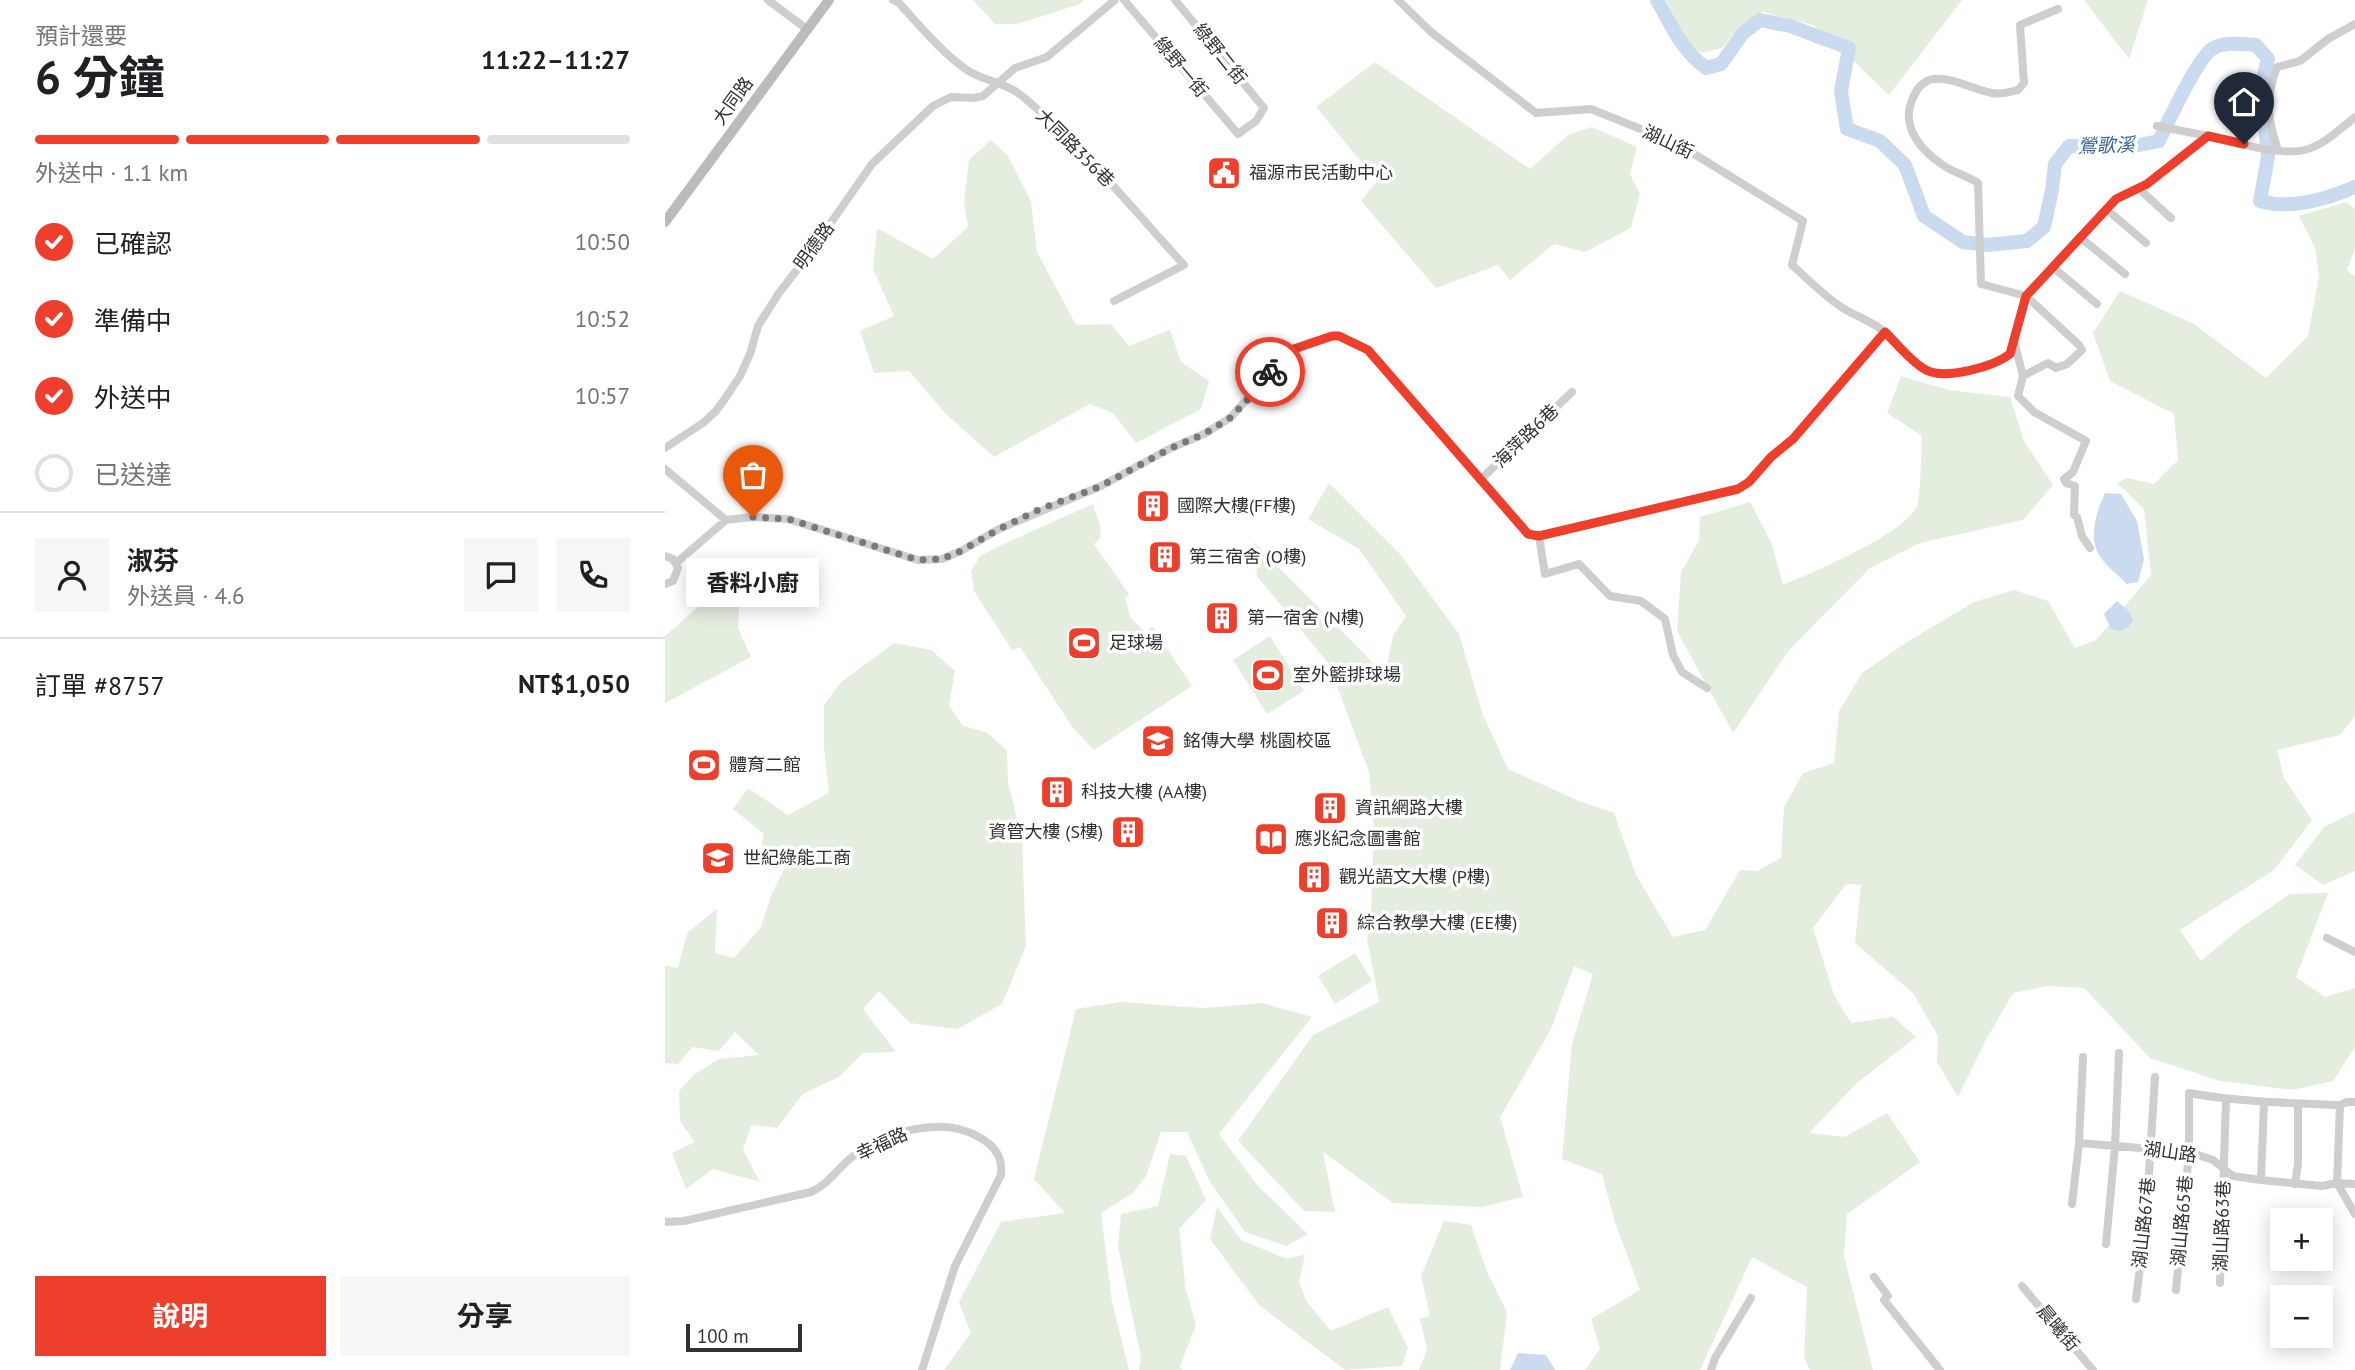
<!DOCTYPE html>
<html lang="zh-TW">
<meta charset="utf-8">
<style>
body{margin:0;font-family:"PT Sans","Noto Sans TC",sans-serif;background:#f6f6f6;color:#202124;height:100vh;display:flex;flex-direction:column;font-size:26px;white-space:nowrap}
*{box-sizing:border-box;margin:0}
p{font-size:23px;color:#757577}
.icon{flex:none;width:38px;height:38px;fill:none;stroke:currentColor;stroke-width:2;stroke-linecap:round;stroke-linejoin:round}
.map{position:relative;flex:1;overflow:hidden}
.drawer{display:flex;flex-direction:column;background:#fff;width:665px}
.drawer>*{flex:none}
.buttons{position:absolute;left:1605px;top:1208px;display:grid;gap:14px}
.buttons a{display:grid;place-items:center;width:63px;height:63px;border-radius:0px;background:#fff;box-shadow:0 4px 18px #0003;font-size:35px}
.scale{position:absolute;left:21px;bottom:18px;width:116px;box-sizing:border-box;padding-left:7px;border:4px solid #313131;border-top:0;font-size:19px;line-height:24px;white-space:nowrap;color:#313131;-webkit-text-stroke:5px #fff;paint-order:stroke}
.pin{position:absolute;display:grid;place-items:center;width:60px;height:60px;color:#fff;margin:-72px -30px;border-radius:50% 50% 50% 0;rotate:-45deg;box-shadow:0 0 7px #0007}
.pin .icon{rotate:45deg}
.courier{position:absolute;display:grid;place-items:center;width:70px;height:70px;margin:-35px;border:5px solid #ee3e2c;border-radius:50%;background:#fff;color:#222;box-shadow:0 2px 9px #0007}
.bubble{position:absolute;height:49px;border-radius:0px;background:#fff;box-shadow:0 4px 18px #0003;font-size:23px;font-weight:700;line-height:49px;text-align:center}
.head em{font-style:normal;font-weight:700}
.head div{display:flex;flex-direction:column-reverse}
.head{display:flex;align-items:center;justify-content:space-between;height:119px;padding:0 35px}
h1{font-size:46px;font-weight:700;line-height:52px}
.bar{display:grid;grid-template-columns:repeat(4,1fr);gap:10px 7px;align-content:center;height:84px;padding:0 35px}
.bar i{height:9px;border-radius:5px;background:#e0e0e0}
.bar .selected{background:#ee3e2c}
.bar p{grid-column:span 4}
.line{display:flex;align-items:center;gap:18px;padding:0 35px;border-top:2px solid #e0e0e0}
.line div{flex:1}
.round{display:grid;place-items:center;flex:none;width:74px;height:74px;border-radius:0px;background:#f6f6f6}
ol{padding:0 35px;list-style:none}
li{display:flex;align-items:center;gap:21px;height:77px}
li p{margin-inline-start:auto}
li .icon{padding:7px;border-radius:50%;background:#ee3e2c;color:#fff;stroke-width:4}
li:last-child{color:#757577}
li i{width:38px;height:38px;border:4px solid #e0e0e0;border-radius:50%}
.action{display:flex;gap:14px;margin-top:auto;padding:14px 35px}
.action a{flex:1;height:80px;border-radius:0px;background:#ee3e2c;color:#fff;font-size:28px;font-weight:700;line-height:80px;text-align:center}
.action a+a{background:#f6f6f6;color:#202124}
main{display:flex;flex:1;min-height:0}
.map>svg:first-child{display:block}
.green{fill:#e4eedf}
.water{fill:#cadaef}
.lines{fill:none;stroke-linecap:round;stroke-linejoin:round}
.river{stroke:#cadaef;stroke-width:14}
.street{stroke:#cecece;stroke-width:8}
.secondary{stroke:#bbb;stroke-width:10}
.done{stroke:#797979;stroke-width:7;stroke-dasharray:0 12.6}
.route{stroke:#ee3e2c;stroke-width:9}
.labels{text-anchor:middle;stroke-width:7;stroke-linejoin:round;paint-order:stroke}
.street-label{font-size:18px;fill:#313131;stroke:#fff}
.poi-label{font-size:18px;fill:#313131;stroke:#fff;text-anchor:start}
.water-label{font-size:19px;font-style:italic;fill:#396498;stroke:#fff}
</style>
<main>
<section class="drawer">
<div class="head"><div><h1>6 分鐘</h1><p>預計還要</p></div><em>11:22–11:27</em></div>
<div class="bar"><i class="selected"></i><i class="selected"></i><i class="selected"></i><i></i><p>外送中 · 1.1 km</p></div>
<ol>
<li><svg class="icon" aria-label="check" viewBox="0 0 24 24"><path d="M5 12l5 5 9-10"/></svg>已確認<p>10:50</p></li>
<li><svg class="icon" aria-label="check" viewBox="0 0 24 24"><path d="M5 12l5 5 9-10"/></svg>準備中<p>10:52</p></li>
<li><svg class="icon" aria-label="check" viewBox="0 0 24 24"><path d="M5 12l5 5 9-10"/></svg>外送中<p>10:57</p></li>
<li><i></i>已送達</li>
</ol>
<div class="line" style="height:126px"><a class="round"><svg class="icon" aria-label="person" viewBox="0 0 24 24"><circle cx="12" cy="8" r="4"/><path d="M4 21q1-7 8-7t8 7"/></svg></a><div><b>淑芬</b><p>外送員 · 4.6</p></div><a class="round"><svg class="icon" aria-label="chat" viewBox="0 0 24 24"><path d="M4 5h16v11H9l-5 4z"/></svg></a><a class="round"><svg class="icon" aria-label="phone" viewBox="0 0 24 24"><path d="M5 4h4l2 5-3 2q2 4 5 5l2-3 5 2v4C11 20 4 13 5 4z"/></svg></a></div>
<div class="line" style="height:91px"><div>訂單 #8757</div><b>NT$1,050</b></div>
<div class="action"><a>說明</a><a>分享</a></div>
</section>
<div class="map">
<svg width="1690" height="1370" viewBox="0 0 1690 1370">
<rect width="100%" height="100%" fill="#fff"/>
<path class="green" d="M308 0H419L415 4 352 24H330Z
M1001 0H1297L1224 95 1167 40 1148 25 1098 12 1075 26 1057 48 1036 53 1022 43Z
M1419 0H1483L1464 59Z
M710 62 865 169 903 135 927 127 972 147 965 174 975 194 966 228 920 252 889 244 845 280 833 265 771 288 696 201 712 181 651 107Z
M326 140 343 156 366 201 372 252 411 325 446 324 464 346 505 330 516 362 544 381 536 409 471 443 448 413 425 404 329 457 280 413 244 371 209 373 195 331 229 316 208 269 212 228 268 259 303 227 299 202 304 160Z
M1681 202 1690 209V249L1682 270 1690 277V716L1675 735 1612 750 1619 778 1647 820 1609 870 1515 930 1536 961 1574 929 1625 894 1663 893 1631 977 1660 997 1690 988V1047L1668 1081 1627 1090 1555 1081 1485 1058 1419 988 1383 986 1348 993 1321 1040 1293 1097 1272 1062 1273 1036 1248 993 1190 943 1196 885 1181 884 1148 928 1169 995 1186 1023 1228 1017 1251 1037 1192 1083 1144 1133 1179 1137 1222 1113 1255 1162 1182 1214 1179 1256 1208 1370H1145L1139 1357 1142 1287 1087 1257 1035 1370H920L935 1349 926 1319 975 1290 950 1222 937 1174 897 1159 907 1044 928 974 909 966 886 1029 835 1117 858 1197 817 1207 728 1203 658 1152 670 1212 639 1211 573 1141 648 1035 714 1002 702 939 706 911 709 827 704 772 664 664 592 576 589 542 720 675 728 636 741 616 694 549 643 519 664 483 735 554 794 634 818 715 843 769 914 801 949 813 971 875 1008 937 1040 930 1075 870 1092 871 1116 858 1119 807 1138 773 1169 763 1174 711 1197 673 1242 642 1309 602 1349 590 1383 601 1410 648 1431 640 1486 575 1479 509 1452 483 1462 478 1489 484 1513 460 1509 414 1445 381 1428 333 1455 291 1529 324 1601 378 1643 336 1654 276 1650 248 1634 216Z
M1236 376 1284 390 1345 397 1359 441 1388 485 1358 520 1255 543 1205 568 1124 650 1068 733 1012 631 1016 572 1034 541 1035 517 1085 502 1107 544 1118 585C1147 573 1240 534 1252 506 1256 496 1256 449 1257 436L1222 413Z
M428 504 435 525 436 537 429 544 465 596 460 597 465 617 481 633 487 626 527 686 429 750 408 728 355 647 347 650 309 591 306 571 315 556 334 546Z
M82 564 75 591 73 628 86 657 0 703V636Z
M605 636 639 691 602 714 568 660Z
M229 643 266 650 290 671 284 705 298 726 321 732 342 750 343 782 357 840 361 946 337 1004 292 1029 245 1023 214 991 198 1009 231 1052 198 1053 174 1077 138 1094 112 1128 86 1125 78 1150 95 1182 48 1169 21 1189 7 1153 30 1142 15 1121 14 1091 30 1074 54 1059 94 1055 70 1032 54 1051 27 1047 13 1064 0 1063V966L13 968 22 933 52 909 50 953 69 958 96 927 107 893 120 868 96 849 99 834 68 809 83 788 123 815 164 793 159 747V705L175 683Z
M1690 812V871L1658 885 1630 865 1659 827Z
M690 953 707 981 670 1004 653 976Z
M455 1002 539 1008 597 1003 647 1017 554 1134 593 1186 643 1234 621 1246 580 1232 545 1182 522 1132H496L481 1176 468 1193 436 1213 447 1302 464 1370H279L306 1333 294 1302 336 1222 400 1213 369 1179 411 1009Z
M505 1154 521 1156 541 1200 514 1229 521 1290 531 1325 515 1366 517 1370H474L476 1357 453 1247 456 1214 493 1206Z
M552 1207 576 1240 622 1259 640 1254 634 1282 642 1302 666 1331 723 1307 743 1348 737 1366 680 1370 594 1305 545 1239Z
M779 1221 806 1225 822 1272 842 1312 835 1370H754L762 1350 755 1319 765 1316 756 1276Z"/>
<path class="water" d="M1440 493 1456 494 1472 521 1479 559 1473 582 1462 584C1453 575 1440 565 1434 555 1423 537 1432 510 1440 493Z
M1452 601 1464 611 1468 620 1464 626 1455 631 1446 629 1439 614Z
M853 1353 881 1355 890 1370H845Z"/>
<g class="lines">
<path class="river" d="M992 0C1007 26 1017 51 1041 68L1056 64 1078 33 1095 20 1125 26 1184 48 1176 91 1182 129 1215 141 1240 165 1259 216 1298 242 1322 245 1362 241 1379 227 1387 190 1390 164 1404 146 1464 147 1494 141C1503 122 1532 59 1547 49 1560 41 1577 44 1591 45L1603 59 1596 87 1603 157 1595 201C1625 210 1662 199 1690 187"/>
<path class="street" d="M103 0 143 30
M228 0 234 3C255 26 276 52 302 70 318 81 340 82 356 95 416 145 466 207 519 265L449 301
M459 0 573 134 591 121 599 108 510 0
M733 0 766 32 871 113 926 109 1013 144 1138 221 1127 265C1144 280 1162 299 1181 310 1194 317 1207 322 1219 331 1232 341 1248 365 1263 371 1284 379 1328 367 1345 354L1361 296 1451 199 1482 184 1543 136C1566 142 1618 156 1640 150 1659 145 1675 129 1690 117
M1492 126 1543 136
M1613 150C1602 118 1600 100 1612 67L1635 61 1663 39 1690 24
M1473 188 1506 218
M1441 209 1481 243
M1416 238 1460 274
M1389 268 1432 304
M1349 341 1358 376 1353 396 1369 412 1421 441 1408 472 1399 479 1401 483 1410 486 1409 515 1412 517 1417 536 1425 548
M1358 376 1383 363 1391 368 1402 364 1417 350 1414 345 1361 296 1316 284 1313 183C1301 175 1286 172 1275 163 1255 149 1236 126 1247 100 1251 90 1258 80 1269 79 1289 77 1308 90 1327 93 1335 95 1345 92 1353 90L1359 83 1355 25 1393 9
M0 448 38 423 50 412 59 400 75 376 85 354 93 326 114 293 144 254 207 164 268 106 286 97 308 98 318 96 350 68 382 57 450 0
M0 469 61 520
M815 480 907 392
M874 536 880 574 914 564 945 596 976 601 1000 619 1008 655 1017 672 1042 688
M0 556 8 559 13 568 8 581 0 584
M11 563 61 520 88 517 123 519 253 560 277 559 296 551 334 529 436 486 506 448 539 434 565 418 626 350 667 336H674L703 350 863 534 874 536 1073 489 1084 482 1106 457 1128 439 1220 332
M1662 938 1690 952
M1675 1105 1672 1183 1690 1214
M1414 1143 1524 1152 1548 1160 1568 1176 1596 1180 1657 1186 1672 1183 1690 1184
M1596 1180 1599 1102
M1630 1184 1633 1164V1104
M1407 1204 1414 1143 1418 1057
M0 1222 19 1221 146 1192C164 1184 172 1169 187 1157 219 1132 277 1115 314 1137 330 1146 338 1157 336 1175L290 1266 257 1370
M1441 1244 1450 1146 1454 1053
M1209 1277 1223 1296 1219 1300 1275 1370
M1555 1283 1561 1100
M1357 1286 1428 1370
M1511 1290 1524 1152V1093C1574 1102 1624 1103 1675 1105L1682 1102H1690
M1471 1299 1481 1221 1490 1077
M1046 1370 1050 1358 1086 1298"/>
<path class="secondary" d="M0 222 164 0"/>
</g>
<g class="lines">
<path class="done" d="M88 517 123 519 253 560 277 559 296 551 334 529 373 510 436 486 506 448 539 434 565 418 589 393 605 372"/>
<path class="route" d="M605 372 626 350 667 336H674L703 350 863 534 874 536 1073 489 1084 482 1106 457 1128 439 1220 332C1231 343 1247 363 1261 370 1280 380 1328 367 1345 354L1361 296 1451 199 1482 184 1543 136 1579 144"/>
</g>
<defs>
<g id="civic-square" transform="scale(1.75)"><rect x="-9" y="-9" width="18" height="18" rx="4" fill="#ee3e2c" stroke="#fff"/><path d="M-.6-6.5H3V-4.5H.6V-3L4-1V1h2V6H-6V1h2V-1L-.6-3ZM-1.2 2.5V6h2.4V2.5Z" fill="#fff"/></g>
<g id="building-square" transform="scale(1.75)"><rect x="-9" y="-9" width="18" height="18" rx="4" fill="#ee3e2c" stroke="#fff"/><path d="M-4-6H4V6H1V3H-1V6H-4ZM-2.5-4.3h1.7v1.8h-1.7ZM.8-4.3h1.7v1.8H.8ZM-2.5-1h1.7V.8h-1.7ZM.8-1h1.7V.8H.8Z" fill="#fff"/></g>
<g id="stadium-square" transform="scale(1.75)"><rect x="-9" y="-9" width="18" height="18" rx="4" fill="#ee3e2c" stroke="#fff"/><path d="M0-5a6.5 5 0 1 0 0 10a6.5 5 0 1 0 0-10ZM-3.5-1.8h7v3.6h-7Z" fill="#fff"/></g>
<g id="university-square" transform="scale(1.75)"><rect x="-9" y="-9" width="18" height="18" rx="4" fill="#ee3e2c" stroke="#fff"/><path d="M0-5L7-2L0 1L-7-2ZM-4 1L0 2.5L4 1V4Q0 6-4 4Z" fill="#fff"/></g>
<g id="library-square" transform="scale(1.75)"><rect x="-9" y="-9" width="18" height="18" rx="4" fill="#ee3e2c" stroke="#fff"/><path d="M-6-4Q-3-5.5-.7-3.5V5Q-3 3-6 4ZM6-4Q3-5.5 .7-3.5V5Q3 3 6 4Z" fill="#fff"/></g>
<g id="school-square" transform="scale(1.75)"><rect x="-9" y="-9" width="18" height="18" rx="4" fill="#ee3e2c" stroke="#fff"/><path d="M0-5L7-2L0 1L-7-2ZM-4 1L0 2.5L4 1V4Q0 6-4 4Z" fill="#fff"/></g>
</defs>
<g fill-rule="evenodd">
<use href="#civic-square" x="559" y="173"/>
<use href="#building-square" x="488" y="506"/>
<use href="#building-square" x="500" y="557"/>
<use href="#building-square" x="557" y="618"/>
<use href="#stadium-square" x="419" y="643"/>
<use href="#stadium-square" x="603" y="675"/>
<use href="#university-square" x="493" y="741"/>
<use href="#stadium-square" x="39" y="765"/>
<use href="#building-square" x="392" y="792"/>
<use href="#building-square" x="665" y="808"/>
<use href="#building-square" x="463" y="832"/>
<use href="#library-square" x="606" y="839"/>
<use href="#school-square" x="53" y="858"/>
<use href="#building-square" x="649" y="877"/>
<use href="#building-square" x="667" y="923"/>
</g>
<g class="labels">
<g class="street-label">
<text transform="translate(555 54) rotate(51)" y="6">綠野二街</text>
<text transform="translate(516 67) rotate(50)" y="6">綠野一街</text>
<text transform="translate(68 101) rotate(-54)" y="6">大同路</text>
<text transform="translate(1003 142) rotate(25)" y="6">湖山街</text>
<text transform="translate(410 148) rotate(45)" y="6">大同路356巷</text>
<text transform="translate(149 246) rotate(-54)" y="6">明德路</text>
<text transform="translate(861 436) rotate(-44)" y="6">海萍路6巷</text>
<text transform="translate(217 1144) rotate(-25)" y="6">幸福路</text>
<text transform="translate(1505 1152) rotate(8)" y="6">湖山路</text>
<text transform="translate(1517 1221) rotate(-85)" y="6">湖山路65巷</text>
<text transform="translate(1479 1223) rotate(-84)" y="6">湖山路67巷</text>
<text transform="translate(1557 1226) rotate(-88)" y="6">湖山路63巷</text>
<text transform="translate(1393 1328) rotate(50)" y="6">晨曦街</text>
</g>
<g class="poi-label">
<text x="584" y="179">福源市民活動中心</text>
<text x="512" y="512">國際大樓(FF樓)</text>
<text x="524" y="563">第三宿舍 (O樓)</text>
<text x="582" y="624">第一宿舍 (N樓)</text>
<text x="444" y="649">足球場</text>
<text x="628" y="681">室外籃排球場</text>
<text x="518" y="747">銘傳大學 桃園校區</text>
<text x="64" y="771">體育二館</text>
<text x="416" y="798">科技大樓 (AA樓)</text>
<text x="690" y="814">資訊網路大樓</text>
<text x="438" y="838" text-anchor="end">資管大樓 (S樓)</text>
<text x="630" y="845">應兆紀念圖書館</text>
<text x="78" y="864">世紀綠能工商</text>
<text x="674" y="883">觀光語文大樓 (P樓)</text>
<text x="692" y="929">綜合教學大樓 (EE樓)</text>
</g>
<g class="water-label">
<text transform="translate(1441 145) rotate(-2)" y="7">鶯歌溪</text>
</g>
</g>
</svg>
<div class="buttons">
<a>+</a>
<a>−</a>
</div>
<div class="scale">100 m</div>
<div class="pin" style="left:88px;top:517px;background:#ea580c"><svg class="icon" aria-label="bag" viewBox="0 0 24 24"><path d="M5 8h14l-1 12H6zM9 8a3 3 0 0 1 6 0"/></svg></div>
<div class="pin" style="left:1579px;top:144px;background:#1f2937"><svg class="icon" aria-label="home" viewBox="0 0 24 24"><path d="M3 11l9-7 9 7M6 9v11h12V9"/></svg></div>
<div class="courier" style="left:605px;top:372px"><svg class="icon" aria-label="bike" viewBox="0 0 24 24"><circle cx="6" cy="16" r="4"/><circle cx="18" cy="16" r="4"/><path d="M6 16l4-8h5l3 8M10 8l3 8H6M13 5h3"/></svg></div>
<div class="bubble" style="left:21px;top:558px;width:133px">香料小廚</div>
</div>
</main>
